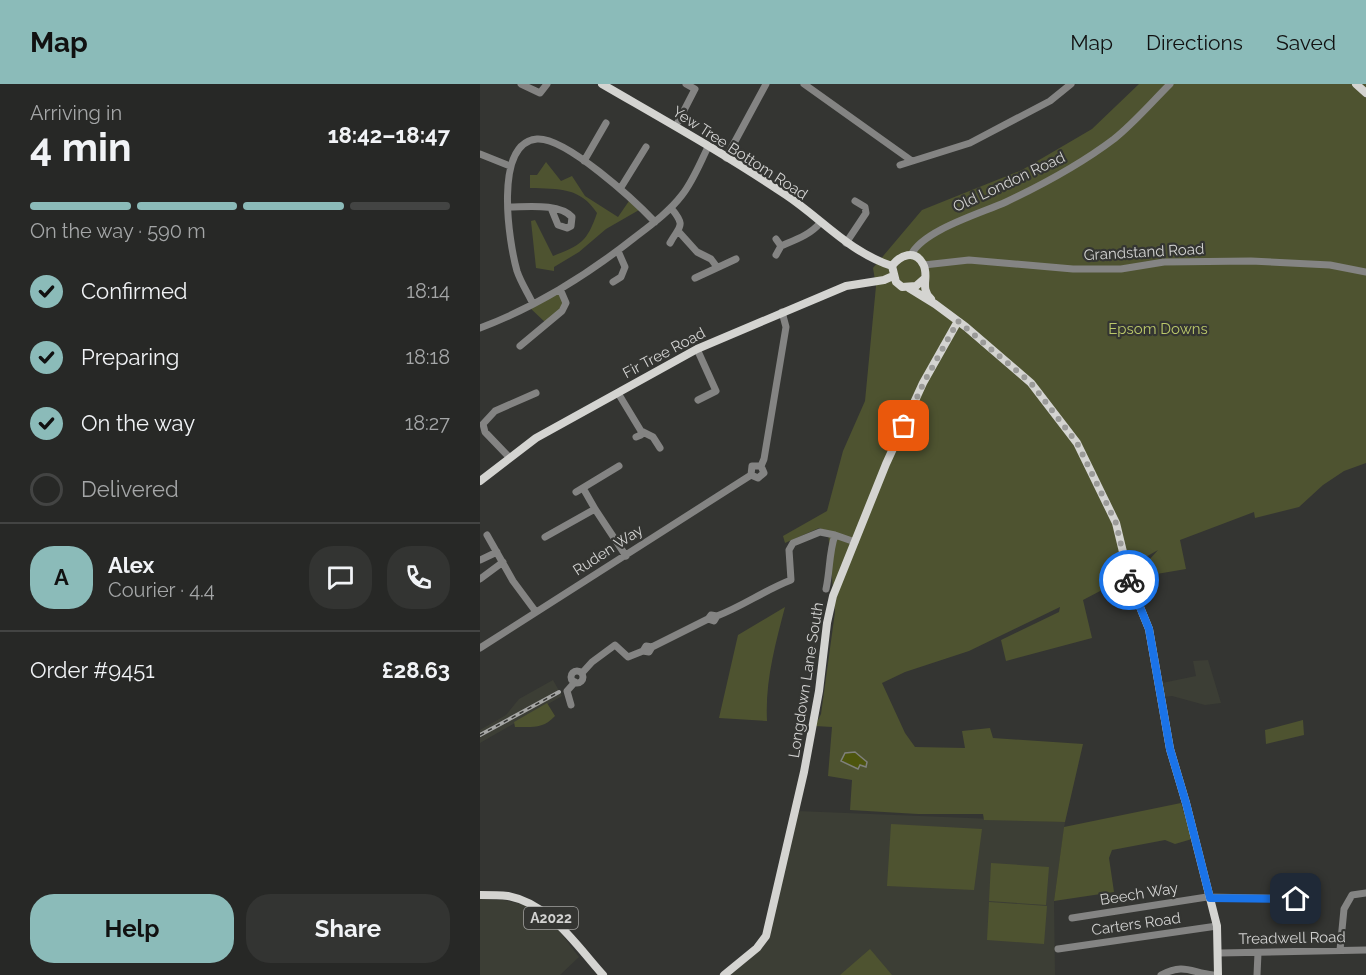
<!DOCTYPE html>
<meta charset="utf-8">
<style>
body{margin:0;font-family:Raleway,sans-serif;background:#333432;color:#f1f3f6;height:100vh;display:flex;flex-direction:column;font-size:22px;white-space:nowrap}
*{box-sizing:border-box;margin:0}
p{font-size:20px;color:#a4a6a7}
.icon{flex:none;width:33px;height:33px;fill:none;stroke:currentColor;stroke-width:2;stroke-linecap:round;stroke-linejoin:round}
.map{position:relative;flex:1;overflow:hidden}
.side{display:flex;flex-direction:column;background:#272826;width:480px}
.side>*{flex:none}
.pin{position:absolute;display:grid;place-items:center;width:51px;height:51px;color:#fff;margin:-26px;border-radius:12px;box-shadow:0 3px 9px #0006}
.courier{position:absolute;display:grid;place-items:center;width:60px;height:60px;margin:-30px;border:4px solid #1a73e8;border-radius:50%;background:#fff;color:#222;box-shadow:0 2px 8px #0007}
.overview em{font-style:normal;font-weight:700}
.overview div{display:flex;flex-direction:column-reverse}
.overview{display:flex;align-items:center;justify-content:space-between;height:102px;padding:0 30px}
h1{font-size:39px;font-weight:700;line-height:45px}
.bar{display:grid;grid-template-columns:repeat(4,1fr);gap:9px 6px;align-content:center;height:72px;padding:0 30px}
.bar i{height:8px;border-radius:4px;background:#434443}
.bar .active{background:#8bbbb9}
.bar p{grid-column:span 4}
.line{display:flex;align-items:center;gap:15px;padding:0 30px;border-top:2px solid #434443}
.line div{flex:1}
.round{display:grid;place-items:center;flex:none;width:63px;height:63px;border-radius:24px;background:#333432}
ol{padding:0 30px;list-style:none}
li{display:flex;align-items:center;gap:18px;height:66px}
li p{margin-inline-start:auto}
li .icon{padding:6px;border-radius:50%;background:#8bbbb9;color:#111;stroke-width:4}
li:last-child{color:#a4a6a7}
li i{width:33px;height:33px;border:3px solid #434443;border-radius:50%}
.action{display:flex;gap:12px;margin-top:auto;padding:12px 30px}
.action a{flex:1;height:69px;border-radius:24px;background:#8bbbb9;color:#111;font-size:24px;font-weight:700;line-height:69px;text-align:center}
.action a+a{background:#333432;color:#f1f3f6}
header{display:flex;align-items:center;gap:36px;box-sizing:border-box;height:84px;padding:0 30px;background:#8bbbb9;color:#111}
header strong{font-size:28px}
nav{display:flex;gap:33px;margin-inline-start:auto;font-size:21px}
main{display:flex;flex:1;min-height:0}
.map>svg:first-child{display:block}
.built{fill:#3c3e35}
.green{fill:#4e5330}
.building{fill:#4d550e;stroke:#7f807c;stroke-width:1.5}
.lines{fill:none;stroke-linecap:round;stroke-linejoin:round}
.minor{stroke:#848483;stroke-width:7}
.major{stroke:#d4d4d1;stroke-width:8}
.rail-casing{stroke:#a5a6a4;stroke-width:4}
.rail{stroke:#343532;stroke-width:1.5;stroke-dasharray:4.5;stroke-linecap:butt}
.done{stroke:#9b9b99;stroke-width:6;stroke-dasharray:0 10.8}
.route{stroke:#1a73e8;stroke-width:8}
.labels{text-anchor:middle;stroke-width:4.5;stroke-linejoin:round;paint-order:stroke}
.shield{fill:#343532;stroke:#a3a3a1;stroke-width:1.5}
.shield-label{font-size:14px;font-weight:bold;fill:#d2d2d1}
.street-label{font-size:15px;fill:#d2d2d1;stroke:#343532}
.park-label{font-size:15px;fill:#bbc86a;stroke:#343532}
</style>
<header>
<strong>Map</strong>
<nav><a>Map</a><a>Directions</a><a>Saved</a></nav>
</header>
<main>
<section class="side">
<div class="overview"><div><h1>4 min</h1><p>Arriving in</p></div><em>18:42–18:47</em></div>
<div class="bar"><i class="active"></i><i class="active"></i><i class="active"></i><i></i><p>On the way · 590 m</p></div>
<ol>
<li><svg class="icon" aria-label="check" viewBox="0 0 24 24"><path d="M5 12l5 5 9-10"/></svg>Confirmed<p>18:14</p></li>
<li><svg class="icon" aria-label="check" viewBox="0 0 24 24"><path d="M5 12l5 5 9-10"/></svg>Preparing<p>18:18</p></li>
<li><svg class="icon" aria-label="check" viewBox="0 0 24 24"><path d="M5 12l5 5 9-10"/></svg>On the way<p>18:27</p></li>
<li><i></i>Delivered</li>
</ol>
<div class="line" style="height:108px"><b class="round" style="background:#8bbbb9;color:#111">A</b><div><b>Alex</b><p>Courier · 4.4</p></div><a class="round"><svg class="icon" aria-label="chat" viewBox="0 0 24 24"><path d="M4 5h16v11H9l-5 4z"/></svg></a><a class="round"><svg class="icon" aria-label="phone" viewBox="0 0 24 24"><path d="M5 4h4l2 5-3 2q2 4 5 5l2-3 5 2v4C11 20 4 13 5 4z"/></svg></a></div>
<div class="line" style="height:78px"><div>Order #9451</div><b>£28.63</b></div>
<div class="action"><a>Help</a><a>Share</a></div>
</section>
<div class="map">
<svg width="886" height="891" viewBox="0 0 886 891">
<rect width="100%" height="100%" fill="#343532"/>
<path class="built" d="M728 576 741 619 725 621 692 612 684 613 682 599 716 592 713 577Z
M73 596 82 612 0 659V646L26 631 39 615Z
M317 727 585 738 574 817 575 891H247L288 857Z
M0 815 24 816 46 821 77 844 99 873 80 891H0Z"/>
<path class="green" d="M659 0H886V379L864 387 843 401 819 423 775 434 774 428 700 456 706 485 653 494 678 466 643 486V489L620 500 622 506 603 516 612 554 526 577 521 556 579 528 580 523 489 567 425 588 402 599 425 649 435 663 485 664 482 647 510 644 513 654 603 660 585 738 504 736 503 730H438L370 726 372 696 348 692 352 643 335 642 341 630 355 528 348 447 339 444 305 459 303 452 347 427 363 367 385 317 396 202 393 184 442 126 542 86 612 45Z
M66 78 81 97 92 92 105 112 138 133 149 117 159 126 126 145 99 168 74 183V187L56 184 51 137 55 136 73 172C101 161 107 158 117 129 100 103 79 105 50 104V91H57Z
M80 205 86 219 67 240 48 222Z
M305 523C295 561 285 598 287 637L239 634 258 551Z
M67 619 75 632C63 645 52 643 35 643L34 638Z
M823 636 824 651 786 660 785 646Z
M701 719 712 755 695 760 685 756 632 766 629 774 634 808 574 817 584 743Z
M411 740 502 745 494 806 407 802Z
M511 779 569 783 566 821 509 817Z
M509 818 567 822 564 860 507 856Z
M390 865 412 891H360Z"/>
<path class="building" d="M375 668 387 678 386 683 380 681 378 685 361 677 365 669Z"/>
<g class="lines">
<path class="minor" d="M41 0 60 9 67 0
M324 0 432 77
M198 38 215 5 206 0
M0 70 30 82
M246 74 286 0
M104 77 126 39
M420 81 490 59 570 17 591 0
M140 105 166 63
M29 123C47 123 79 119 92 133L91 142 87 144 78 141 71 124
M199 148 217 168 231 175 237 183
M296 155 301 162C315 156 330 151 340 139
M190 159C199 142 207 143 191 124
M366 159 386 129 385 123 375 117
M296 171 301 162
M431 171C443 146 502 129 526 118 564 100 601 80 634 55 654 39 672 18 690 0
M444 181 489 176 593 185H641L684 178 771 177 850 181 886 188
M215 194 256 175
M133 198 141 193 145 183 138 167
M53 220C48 209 41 199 37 187 29 159 13 59 57 55 86 53 155 117 175 138
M0 244C56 223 107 191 154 154 171 141 189 128 202 111 213 97 220 79 228 63
M40 262 82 227 86 219 80 205
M217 265 236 307 218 316
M138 309 161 347 173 353 180 364
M156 353 161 351V347
M29 373 5 348 3 340 15 327 56 309
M271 391 278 394 284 389 281 382 284 375 306 243 302 228
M271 391 272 382H281
M103 404 115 425
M96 408 139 382
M7 451 33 497 56 528
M65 453 115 425 146 472
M0 476 17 468
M0 495 23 478
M346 505C350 487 349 468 355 451
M228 535 234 537 237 532C263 522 285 506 311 496L309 466 313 459 340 448 355 451 375 458
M0 564 271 391
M163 567 169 568 172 563 228 535 231 531 237 532
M91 593a6 6 0 1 1 12 0a6 6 0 1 1-12 0Z
M102 589 112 578 135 561 148 573 163 567 166 562 172 563
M91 621 87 607 95 598
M592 834 727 813 836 815
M578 865 737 842
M860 866 864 825 872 811 886 809
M739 869 886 866
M681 891C704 879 710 888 733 891
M777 891 778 869"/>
<path class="major" d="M122 0C184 36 247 71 306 111 342 135 369 168 412 182
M876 0 886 9
M444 195 436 202 422 203 416 198 412 182C420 171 435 165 443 180 450 192 439 204 451 215
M429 204 455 220 486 243 551 299 597 359 636 439 651 501 669 545 690 665 706 719 737 842 738 891
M0 397 56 354 217 265 366 202 404 196 413 192
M0 811C9 811 19 811 28 812 70 820 96 861 123 891
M244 891 277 864 286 852 324 688 339 607 347 539 353 512 406 380 443 299 478 237"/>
<g class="rail-casing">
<path id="rail" d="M0 651 79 608"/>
</g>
<use href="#rail" class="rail"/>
</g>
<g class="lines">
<path class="done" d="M424 342 443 300 478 237 551 299 597 359 636 439 649 496"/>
<path class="route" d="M649 496 669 545 690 665 706 719 730 814 816 815"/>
</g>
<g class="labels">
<rect class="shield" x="44" y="823" width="54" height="22" rx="4.5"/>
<g class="shield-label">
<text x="71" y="839">A2022</text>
</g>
<g class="street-label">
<text transform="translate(260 69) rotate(33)" y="5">Yew Tree Bottom Road</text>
<text transform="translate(529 98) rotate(-25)" y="5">Old London Road</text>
<text transform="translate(664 168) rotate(-3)" y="5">Grandstand Road</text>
<text transform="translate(184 269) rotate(-28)" y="5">Fir Tree Road</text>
<text transform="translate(128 466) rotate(-33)" y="5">Ruden Way</text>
<text transform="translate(326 596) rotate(-81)" y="5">Longdown Lane South</text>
<text transform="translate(659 810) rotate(-9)" y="5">Beech Way</text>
<text transform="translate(656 840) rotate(-8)" y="5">Carters Road</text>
<text transform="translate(812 854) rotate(-1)" y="5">Treadwell Road</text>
</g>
<g class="park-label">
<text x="678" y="250">Epsom Downs</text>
</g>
</g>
</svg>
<div class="pin" style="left:424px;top:342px;background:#ea580c"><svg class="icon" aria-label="bag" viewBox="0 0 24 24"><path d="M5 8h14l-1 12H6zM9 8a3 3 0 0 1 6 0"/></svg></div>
<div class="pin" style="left:816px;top:815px;background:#1f2937"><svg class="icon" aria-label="home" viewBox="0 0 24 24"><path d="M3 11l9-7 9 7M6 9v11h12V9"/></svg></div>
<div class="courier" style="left:649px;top:496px"><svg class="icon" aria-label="bike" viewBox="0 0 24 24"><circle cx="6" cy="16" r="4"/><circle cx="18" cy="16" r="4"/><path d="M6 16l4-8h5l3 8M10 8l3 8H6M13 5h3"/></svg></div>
</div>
</main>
